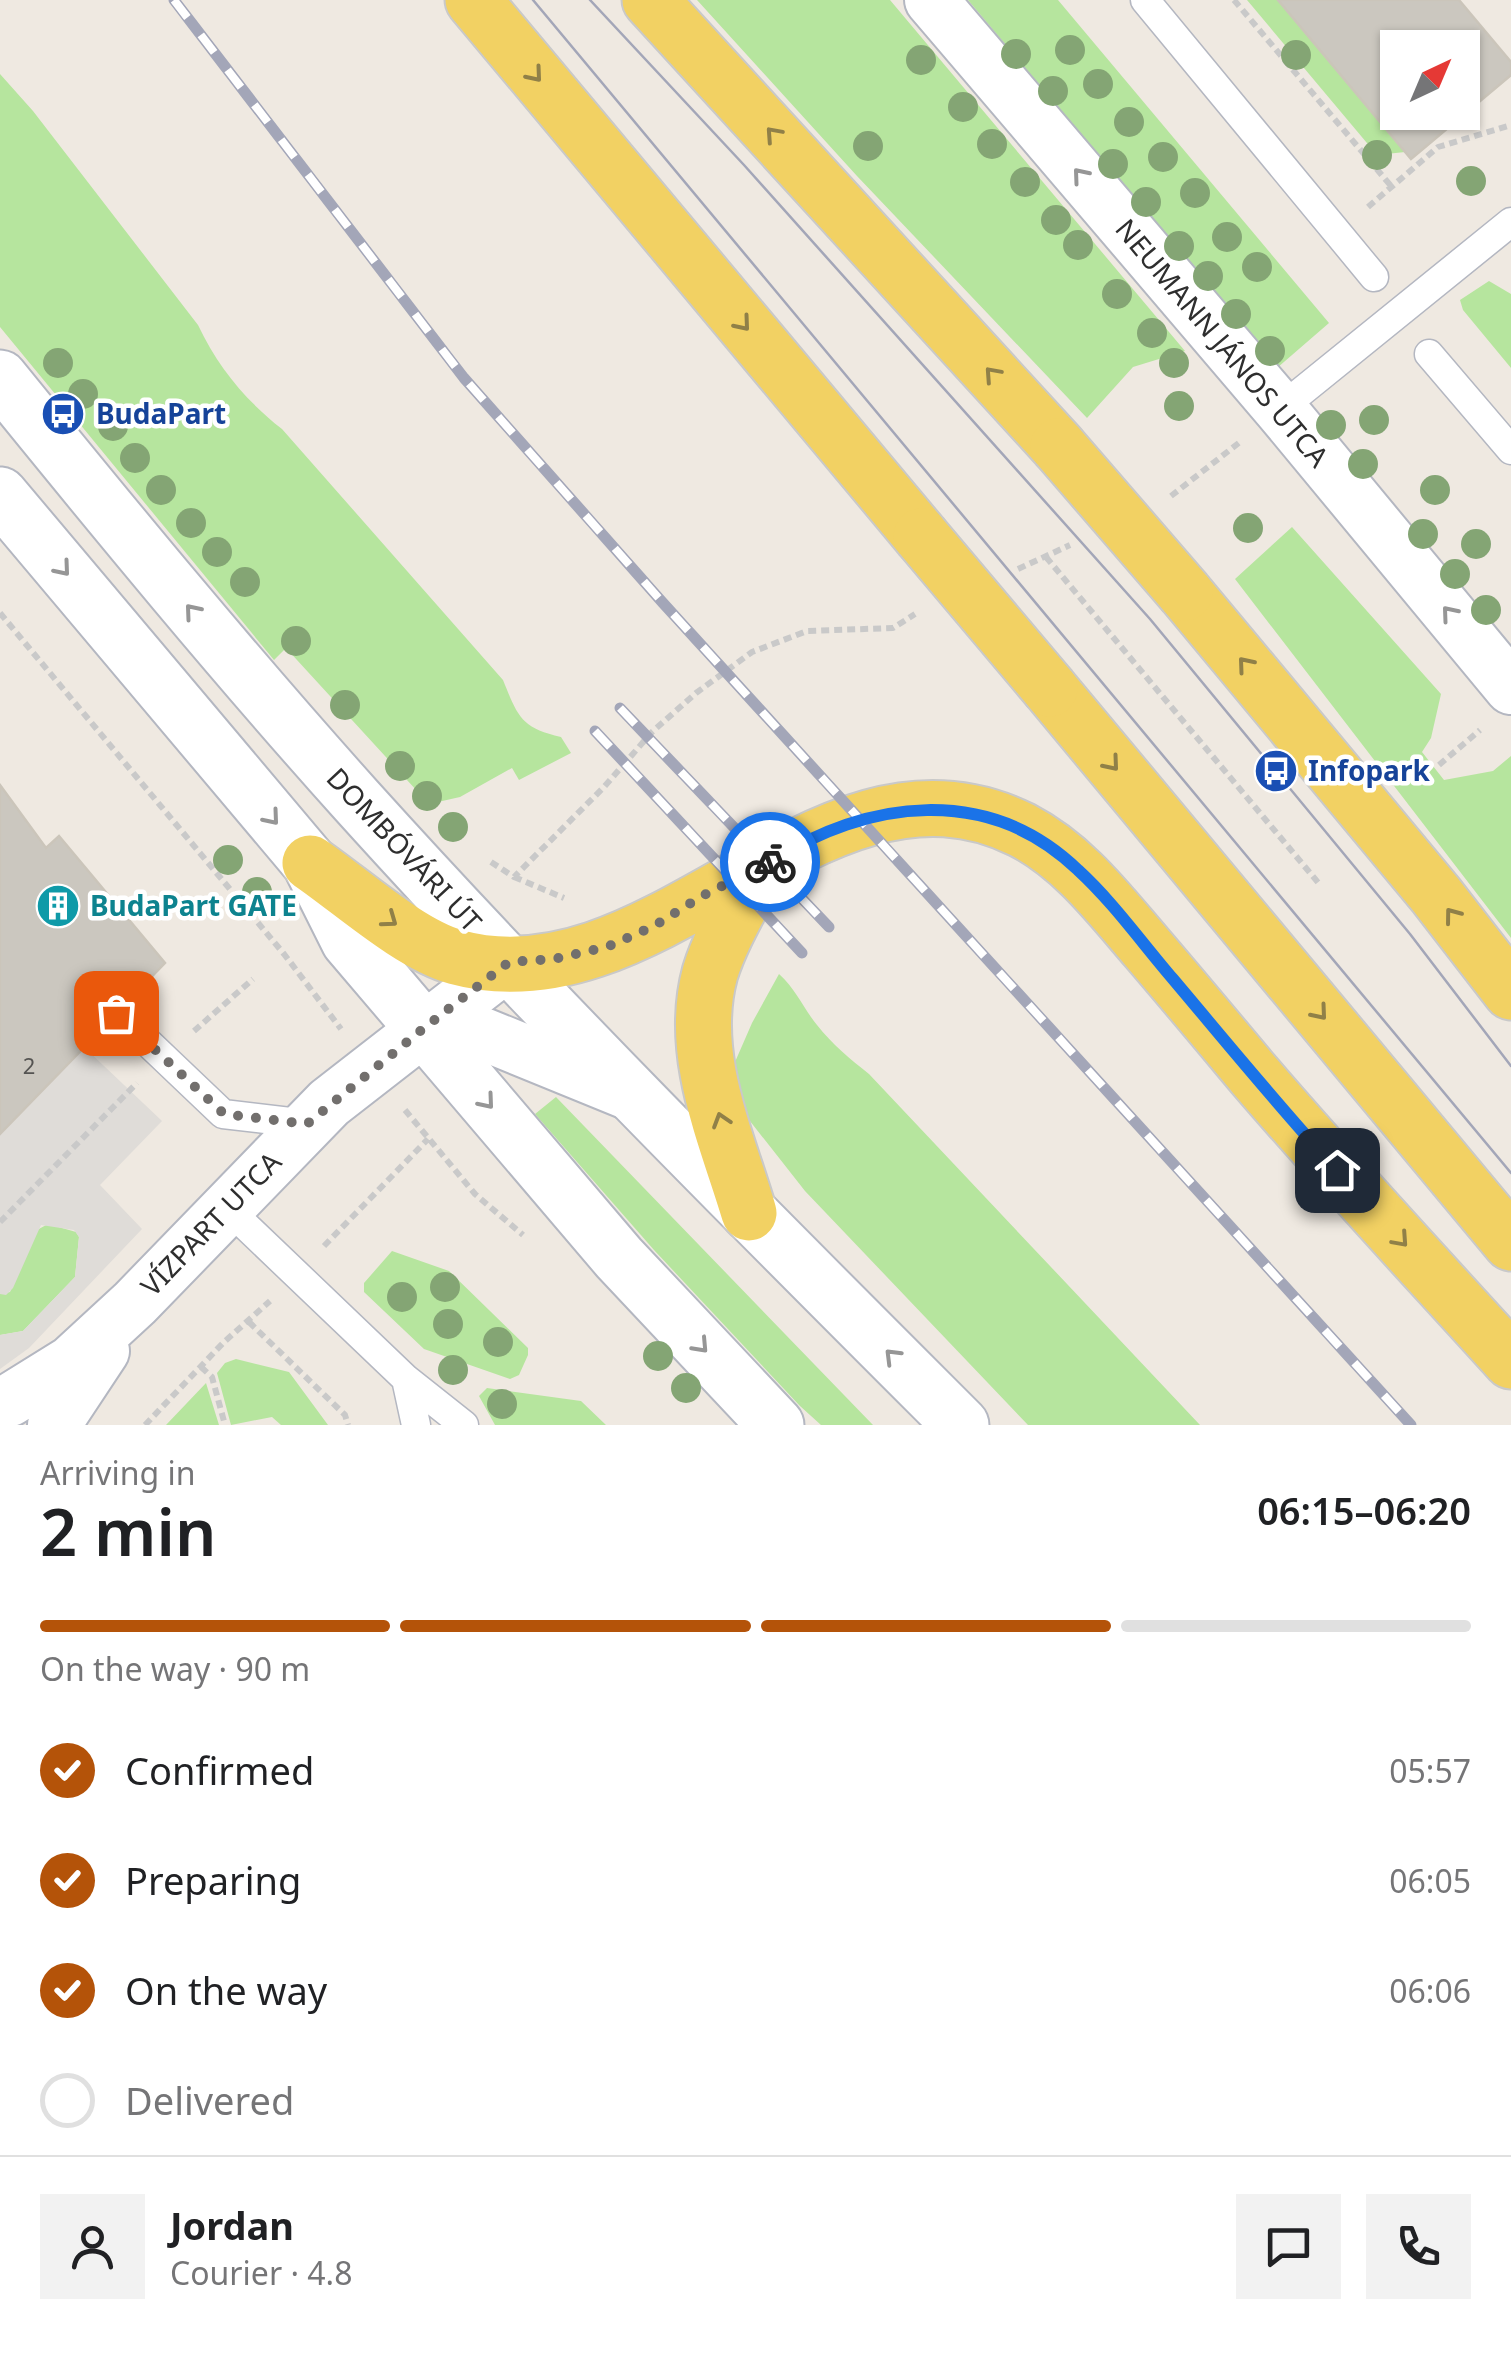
<!DOCTYPE html>
<meta charset="utf-8">
<style>
body{margin:0;font-family:"Noto Sans",sans-serif;background:#f2f2f2;color:#202124;height:100vh;display:flex;flex-direction:column;font-size:38px;white-space:nowrap}
*{box-sizing:border-box;margin:0}
p{font-size:32px;color:#757577}
.icon{flex:none;width:55px;height:55px;fill:none;stroke:currentColor;stroke-width:2;stroke-linecap:round;stroke-linejoin:round}
.map{position:relative;height:1425px;overflow:hidden}
.drawer{display:flex;flex-direction:column;background:#fff;flex:1}
.drawer>*{flex:none}
.needle{width:65px;rotate:44deg}
.tools{position:absolute;left:1380px;top:30px;display:grid;gap:20px}
.tools a{display:grid;place-items:center;width:100px;height:100px;border-radius:0px;background:#fff;box-shadow:0 2px 8px #0004;font-size:50px}
.pin{position:absolute;display:grid;place-items:center;width:85px;height:85px;color:#fff;margin:-42px;border-radius:20px;box-shadow:0 5px 15px #0006}
.courier{position:absolute;display:grid;place-items:center;width:100px;height:100px;margin:-50px;border:8px solid #1a73e8;border-radius:50%;background:#fff;color:#222;box-shadow:0 2px 12px #0007}
.headline em{font-style:normal;font-weight:600}
.headline div{display:flex;flex-direction:column-reverse}
.headline{display:flex;align-items:center;justify-content:space-between;height:170px;padding:0 40px}
h1{font-size:65px;font-weight:600;line-height:75px}
.bar{display:grid;grid-template-columns:repeat(4,1fr);gap:15px 10px;align-content:center;height:120px;padding:0 40px}
.bar i{height:12px;border-radius:8px;background:#e0e0e0}
.bar .selected{background:#b45309}
.bar p{grid-column:span 4}
.line{display:flex;align-items:center;gap:25px;padding:0 40px;border-top:2px solid #e0e0e0}
.line div{flex:1}
.round{display:grid;place-items:center;flex:none;width:105px;height:105px;border-radius:0px;background:#f2f2f2}
ol{padding:0 40px;list-style:none}
li{display:flex;align-items:center;gap:30px;height:110px}
li p{margin-inline-start:auto}
li .icon{padding:10px;border-radius:50%;background:#b45309;color:#fff;stroke-width:4}
li:last-child{color:#757577}
li i{width:55px;height:55px;border:5px solid #e0e0e0;border-radius:50%}
.map>svg:first-child{display:block}
.green{fill:#b6e59e}
.plaza{fill:#dfdcd8}
.building{fill:#cbc7bf;stroke:#cbc5ba;stroke-width:2.5;fill-rule:evenodd}
.lines{fill:none;stroke-linecap:round;stroke-linejoin:round}
.service-casing{stroke:#b4b7c1;stroke-width:31}
.minor-casing{stroke:#b4b7c1;stroke-width:56}
.secondary-casing{stroke:#b4b7c1;stroke-width:59}
.primary-casing{stroke:#c9c9c9;stroke-width:59}
.path{stroke:#c9c9c9;stroke-width:6;stroke-dasharray:8 5;stroke-linecap:butt}
.service{stroke:#fff;stroke-width:28}
.minor{stroke:#fff;stroke-width:52}
.secondary{stroke:#fff;stroke-width:55}
.primary{stroke:#f2d163;stroke-width:55}
.tram{stroke:#a3a6b8;stroke-width:2.5}
.rail-casing{stroke:#a3a6b8;stroke-width:11}
.rail{stroke:#fff;stroke-width:8;stroke-dasharray:22;stroke-linecap:butt}
.primary-bridge-casing{stroke:#c9c9c9;stroke-width:59;stroke-linecap:butt}
.primary-bridge{stroke:#f2d163;stroke-width:55}
.tree{fill:#84a574}
.oneway{stroke:#908048}
.oneway2{stroke:#969696}
.done{stroke:#726f6d;stroke-width:10;stroke-dasharray:0 18}
.route{stroke:#1a73e8;stroke-width:12}
.labels{text-anchor:middle;stroke-width:9;stroke-linejoin:round;paint-order:stroke}
.number-label{font-size:22px;fill:#555452}
.street-label{font-size:28px;fill:#2e2e2e;stroke:#fff}
.transit-label{font-size:28px;font-weight:bold;fill:#164399;stroke:#fff;text-anchor:start}
.culture-label{font-size:28px;font-weight:bold;fill:#0d838f;stroke:#fff;text-anchor:start}
</style>
<div class="map">
<svg width="1511" height="1425" viewBox="0 0 1511 1425">
<rect width="100%" height="100%" fill="#efe9e1"/>
<path class="green" d="M697 0H890L1185 351 1133 367 1087 418 857 176Z
M968 0H1058L1329 323 1277 368Z
M1247 0H1278L1405 152 1377 155Z
M0 74 33 111 198 325C218 367 245 400 282 429L503 680C518 717 521 728 561 737L571 753 519 780 512 768 460 797 429 804 286 648 274 660 0 327Z
M1489 281 1511 294V368L1463 310 1460 300Z
M1292 527 1441 694 1431 738 1422 752 1444 780 1493 771 1511 756V938L1235 579Z
M779 974C796 989 803 1008 817 1025 832 1044 850 1059 869 1074L1200 1425H1028L805 1191 746 1116 735 1062 752 1023Z
M556 1097 873 1425H821L800 1406 654 1250 535 1114Z
M48 1224 76 1232 79 1237 75 1277 23 1331 0 1335V1294L10 1292 37 1230Z
M392 1251 449 1271 528 1348V1355L519 1375 510 1379 424 1349 364 1292V1283Z
M236 1359 289 1372 328 1425H281L272 1417 231 1425 217 1373 225 1363Z
M206 1383 219 1425H166Z
M487 1388 581 1401 606 1425H495L479 1396Z"/>
<path class="plaza" d="M84 1047 162 1121 100 1185 142 1229 29 1348 0 1369V1335L23 1331 75 1277 79 1237 74 1230 41 1225 13 1288 6 1295 0 1294V1134Z"/>
<path class="building" d="M1278 0H1459L1511 62V75L1411 159ZM1398 48H1462V112H1398Z
M0 785 46 848 59 836 165 963 129 1000 120 996 105 1000 100 1010 105 1026 0 1134Z"/>
<g class="lines">
<g class="service-casing">
<path id="service" d="M1145 0 1374 277
M1429 354 1511 450
M1280 409 1511 222
M117 1013 223 1114 307 1124
M226 1207 406 1379 464 1425
M406 1379 416 1425"/>
</g>
<g class="minor-casing">
<path id="minor" d="M931 0 1280 409 1511 688
M424 1027 483 1034 635 1096
M0 1402 10 1400 71 1362 135 1303 329 1103 509 963
M54 1425 103 1351"/>
</g>
<g class="secondary-casing">
<path id="secondary" d="M0 378C116 521 233 663 356 800 550 1015 756 1220 961 1425
M0 495 310 863 349 941 619 1258 776 1425"/>
</g>
<g class="primary-casing">
<path id="primary" d="M473 0 921 536
M650 0 1058 446
M1185 593 1436 895 1511 992
M1050 689 1511 1243
M310 863C351 891 409 944 456 957 660 1013 822 730 1022 830 1074 857 1109 904 1147 948 1183 990 1218 1032 1254 1075 1337 1172 1425 1266 1511 1361
M749 1213C726 1136 688 1054 710 973 721 937 743 902 760 868"/>
</g>
<path class="path" d="M1234 0 1391 186
M1368 207 1438 147 1511 125
M1171 496 1240 442
M1046 557 1321 886
M1018 569 1070 545
M0 613 284 954 341 1029
M1439 765 1480 730
M491 862 514 877 604 787 652 732 696 693 752 652 807 631 893 628 915 614
M514 877 564 898
M194 1031 253 979
M405 1110 475 1194 523 1235
M0 1222 137 1083
M324 1246 428 1139
M249 1322 345 1415 348 1425
M201 1367 212 1377 225 1425
M145 1425 224 1342 270 1301"/>
<use href="#service" class="service"/>
<use href="#minor" class="minor"/>
<use href="#secondary" class="secondary"/>
<use href="#primary" class="primary"/>
<path class="tram" d="M533 0 1511 1173
M590 0 744 165 1150 619 1410 934 1511 1066"/>
<g class="rail-casing">
<path id="rail" d="M174 0 464 378 663 603 1411 1425
M620 708 829 927
M595 731 802 953"/>
</g>
<use href="#rail" class="rail"/>
<g class="primary-bridge-casing">
<path id="primary-bridge" d="M1058 446 1185 593
M921 536 1050 689"/>
</g>
<use href="#primary-bridge" class="primary-bridge"/>
</g>
<g class="tree">
<circle cx="1070" cy="50" r="15"/>
<circle cx="1016" cy="54" r="15"/>
<circle cx="1296" cy="55" r="15"/>
<circle cx="921" cy="60" r="15"/>
<circle cx="1098" cy="84" r="15"/>
<circle cx="1053" cy="91" r="15"/>
<circle cx="963" cy="107" r="15"/>
<circle cx="1129" cy="122" r="15"/>
<circle cx="992" cy="144" r="15"/>
<circle cx="868" cy="146" r="15"/>
<circle cx="1377" cy="155" r="15"/>
<circle cx="1163" cy="157" r="15"/>
<circle cx="1113" cy="164" r="15"/>
<circle cx="1471" cy="181" r="15"/>
<circle cx="1025" cy="182" r="15"/>
<circle cx="1195" cy="193" r="15"/>
<circle cx="1146" cy="202" r="15"/>
<circle cx="1056" cy="220" r="15"/>
<circle cx="1227" cy="237" r="15"/>
<circle cx="1078" cy="245" r="15"/>
<circle cx="1179" cy="246" r="15"/>
<circle cx="1257" cy="267" r="15"/>
<circle cx="1208" cy="276" r="15"/>
<circle cx="1117" cy="294" r="15"/>
<circle cx="1236" cy="314" r="15"/>
<circle cx="1152" cy="333" r="15"/>
<circle cx="1270" cy="351" r="15"/>
<circle cx="58" cy="363" r="15"/>
<circle cx="1174" cy="363" r="15"/>
<circle cx="83" cy="394" r="15"/>
<circle cx="1179" cy="406" r="15"/>
<circle cx="1374" cy="420" r="15"/>
<circle cx="1331" cy="425" r="15"/>
<circle cx="113" cy="426" r="15"/>
<circle cx="135" cy="458" r="15"/>
<circle cx="1363" cy="464" r="15"/>
<circle cx="161" cy="490" r="15"/>
<circle cx="1435" cy="490" r="15"/>
<circle cx="191" cy="523" r="15"/>
<circle cx="1248" cy="528" r="15"/>
<circle cx="1423" cy="534" r="15"/>
<circle cx="1476" cy="544" r="15"/>
<circle cx="217" cy="552" r="15"/>
<circle cx="1455" cy="574" r="15"/>
<circle cx="245" cy="582" r="15"/>
<circle cx="1486" cy="610" r="15"/>
<circle cx="296" cy="641" r="15"/>
<circle cx="345" cy="705" r="15"/>
<circle cx="400" cy="766" r="15"/>
<circle cx="427" cy="796" r="15"/>
<circle cx="453" cy="827" r="15"/>
<circle cx="228" cy="860" r="15"/>
<circle cx="257" cy="892" r="15"/>
<circle cx="445" cy="1287" r="15"/>
<circle cx="402" cy="1297" r="15"/>
<circle cx="448" cy="1324" r="15"/>
<circle cx="498" cy="1342" r="15"/>
<circle cx="658" cy="1356" r="15"/>
<circle cx="453" cy="1370" r="15"/>
<circle cx="686" cy="1388" r="15"/>
<circle cx="502" cy="1404" r="15"/>
</g>
<defs><path id="oneway-chevron" d="M-2-3.5L2.5 0L-2 3.5" fill="none" stroke-width="1.6" stroke-linecap="round" stroke-linejoin="round" transform="scale(2.5)"/></defs>
<g class="oneway">
<use href="#oneway-chevron" transform="translate(535 75) rotate(50)"/>
<use href="#oneway-chevron" transform="translate(773 134) rotate(-132)"/>
<use href="#oneway-chevron" transform="translate(743 324) rotate(50)"/>
<use href="#oneway-chevron" transform="translate(992 374) rotate(-132)"/>
<use href="#oneway-chevron" transform="translate(1245 664) rotate(-130)"/>
<use href="#oneway-chevron" transform="translate(1112 764) rotate(50)"/>
<use href="#oneway-chevron" transform="translate(1452 915) rotate(-127)"/>
<use href="#oneway-chevron" transform="translate(390 920) rotate(36)"/>
<use href="#oneway-chevron" transform="translate(1320 1013) rotate(50)"/>
<use href="#oneway-chevron" transform="translate(721 1120) rotate(-107)"/>
<use href="#oneway-chevron" transform="translate(1401 1240) rotate(48)"/>
</g>
<g class="oneway2">
<use href="#oneway-chevron" transform="translate(1080 175) rotate(-130)"/>
<use href="#oneway-chevron" transform="translate(63 569) rotate(50)"/>
<use href="#oneway-chevron" transform="translate(192 611) rotate(-130)"/>
<use href="#oneway-chevron" transform="translate(1449 613) rotate(-130)"/>
<use href="#oneway-chevron" transform="translate(272 818) rotate(50)"/>
<use href="#oneway-chevron" transform="translate(487 1102) rotate(50)"/>
<use href="#oneway-chevron" transform="translate(701 1346) rotate(47)"/>
<use href="#oneway-chevron" transform="translate(892 1356) rotate(-135)"/>
</g>
<g class="lines">
<path class="done" d="M116 1013 224 1114 307 1124 424 1028 509 962 554 959 607 947 654 926 702 896 770 862"/>
<path class="route" d="M770 862C867 799 989 784 1078 870 1113 902 1142 943 1173 979 1227 1043 1280 1108 1337 1170"/>
</g>
<defs>
<g id="bus-disc" transform="scale(2.25)"><circle r="9.5" fill="#1a4fb4" stroke="#fff"/><path d="M-5-6H5V4H4V6H2V4H-2V6H-4V4H-5ZM-3.5-4V0h7V-4ZM-3.5 1.2v1.5H-2V1.2ZM2 1.2v1.5H3.5V1.2Z" fill="#fff"/></g>
<g id="building-disc" transform="scale(2.25)"><circle r="9.5" fill="#0f9aa8" stroke="#fff"/><path d="M-4-6H4V6H1V3H-1V6H-4ZM-2.5-4.3h1.7v1.8h-1.7ZM.8-4.3h1.7v1.8H.8ZM-2.5-1h1.7V.8h-1.7ZM.8-1h1.7V.8H.8Z" fill="#fff"/></g>
</defs>
<g fill-rule="evenodd">
<use href="#bus-disc" x="63" y="414"/>
<use href="#bus-disc" x="1276" y="771"/>
<use href="#building-disc" x="58" y="906"/>
</g>
<g class="labels">
<g class="number-label">
<text x="29" y="1074">2</text>
</g>
<g class="street-label">
<text transform="translate(1222 343) rotate(50)" y="10">NEUMANN JÁNOS UTCA</text>
<text transform="translate(404 850) rotate(47)" y="10">DOMBÓVÁRI ÚT</text>
<text transform="translate(211 1224) rotate(-46)" y="10">VÍZPART UTCA</text>
</g>
<g class="transit-label">
<text x="96" y="424">BudaPart</text>
<text x="1308" y="781">Infopark</text>
</g>
<g class="culture-label">
<text x="90" y="916">BudaPart GATE</text>
</g>
</g>
</svg>
<div class="tools">
<a><svg class="needle" viewBox="-14 -14 28 28"><path d="M0-13l5 13h-10z" fill="#e53935"/><path d="M0 13l5-13h-10z" fill="#757577"/></svg></a>
</div>
<div class="pin" style="left:116px;top:1013px;background:#ea580c"><svg class="icon" aria-label="bag" viewBox="0 0 24 24"><path d="M5 8h14l-1 12H6zM9 8a3 3 0 0 1 6 0"/></svg></div>
<div class="pin" style="left:1337px;top:1170px;background:#1f2937"><svg class="icon" aria-label="home" viewBox="0 0 24 24"><path d="M3 11l9-7 9 7M6 9v11h12V9"/></svg></div>
<div class="courier" style="left:770px;top:862px"><svg class="icon" aria-label="bike" viewBox="0 0 24 24"><circle cx="6" cy="16" r="4"/><circle cx="18" cy="16" r="4"/><path d="M6 16l4-8h5l3 8M10 8l3 8H6M13 5h3"/></svg></div>
</div>
<section class="drawer">
<div class="headline"><div><h1>2 min</h1><p>Arriving in</p></div><em>06:15–06:20</em></div>
<div class="bar"><i class="selected"></i><i class="selected"></i><i class="selected"></i><i></i><p>On the way · 90 m</p></div>
<ol>
<li><svg class="icon" aria-label="check" viewBox="0 0 24 24"><path d="M5 12l5 5 9-10"/></svg>Confirmed<p>05:57</p></li>
<li><svg class="icon" aria-label="check" viewBox="0 0 24 24"><path d="M5 12l5 5 9-10"/></svg>Preparing<p>06:05</p></li>
<li><svg class="icon" aria-label="check" viewBox="0 0 24 24"><path d="M5 12l5 5 9-10"/></svg>On the way<p>06:06</p></li>
<li><i></i>Delivered</li>
</ol>
<div class="line" style="height:180px"><a class="round"><svg class="icon" aria-label="person" viewBox="0 0 24 24"><circle cx="12" cy="8" r="4"/><path d="M4 21q1-7 8-7t8 7"/></svg></a><div><b>Jordan</b><p>Courier · 4.8</p></div><a class="round"><svg class="icon" aria-label="chat" viewBox="0 0 24 24"><path d="M4 5h16v11H9l-5 4z"/></svg></a><a class="round"><svg class="icon" aria-label="phone" viewBox="0 0 24 24"><path d="M5 4h4l2 5-3 2q2 4 5 5l2-3 5 2v4C11 20 4 13 5 4z"/></svg></a></div>
</section>
